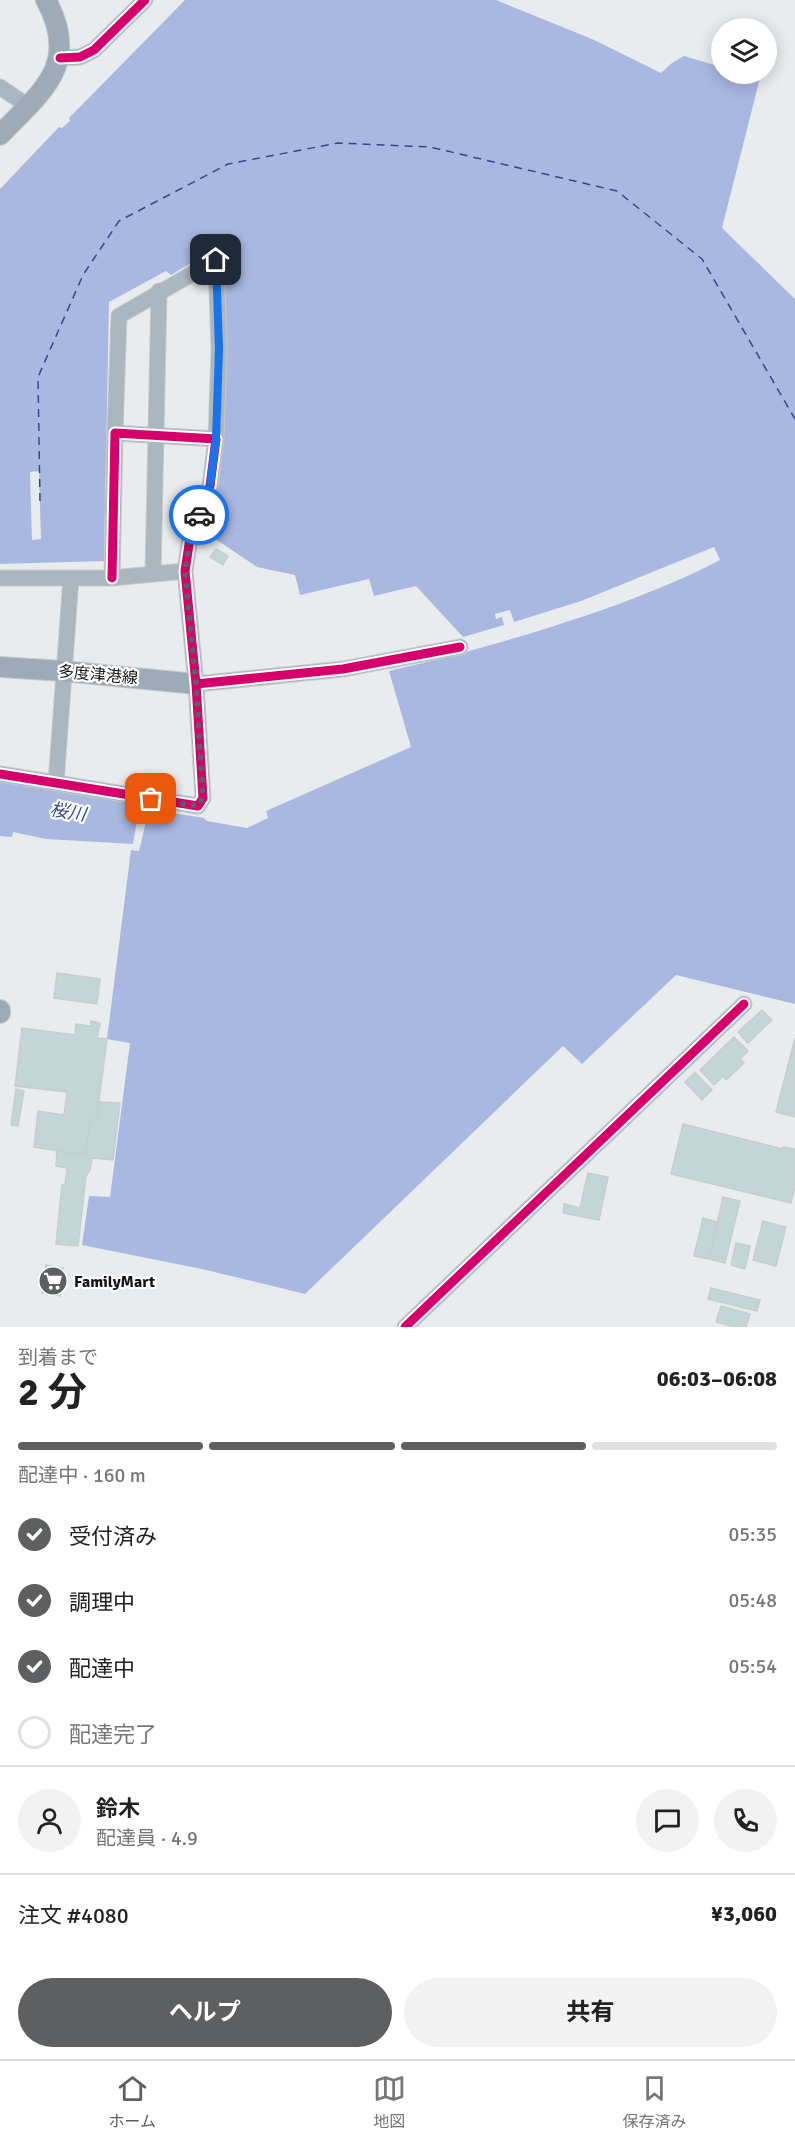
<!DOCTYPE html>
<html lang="ja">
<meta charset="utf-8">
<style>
body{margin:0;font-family:Signika,"Noto Sans JP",sans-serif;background:#f2f2f2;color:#222;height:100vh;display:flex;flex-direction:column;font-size:22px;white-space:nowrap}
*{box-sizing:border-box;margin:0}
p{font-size:20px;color:#767676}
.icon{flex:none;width:33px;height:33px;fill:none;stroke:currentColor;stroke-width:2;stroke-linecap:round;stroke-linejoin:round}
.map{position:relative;height:1327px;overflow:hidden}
.side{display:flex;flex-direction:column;background:#fff;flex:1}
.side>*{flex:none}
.buttons{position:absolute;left:711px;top:18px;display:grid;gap:12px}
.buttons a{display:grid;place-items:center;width:66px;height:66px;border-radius:50%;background:#fff;box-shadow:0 3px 15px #0003;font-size:30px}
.pin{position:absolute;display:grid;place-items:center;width:51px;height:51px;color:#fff;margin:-26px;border-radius:12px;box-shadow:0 3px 9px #0006}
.courier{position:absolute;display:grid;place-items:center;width:60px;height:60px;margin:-30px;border:4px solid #1a73e8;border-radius:50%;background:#fff;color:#222;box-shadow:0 2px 8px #0007}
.overview em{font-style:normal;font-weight:700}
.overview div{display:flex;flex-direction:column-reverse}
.overview{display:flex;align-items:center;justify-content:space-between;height:102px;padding:0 18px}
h1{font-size:39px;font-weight:700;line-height:45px}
.bar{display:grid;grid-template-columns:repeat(4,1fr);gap:9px 6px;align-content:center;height:72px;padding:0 18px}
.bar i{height:8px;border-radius:4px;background:#e0e0e0}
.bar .current{background:#5d5f60}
.bar p{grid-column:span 4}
.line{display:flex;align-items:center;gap:15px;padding:0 18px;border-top:2px solid #e0e0e0}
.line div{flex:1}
.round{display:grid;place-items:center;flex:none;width:63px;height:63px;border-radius:32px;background:#f2f2f2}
ol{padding:0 18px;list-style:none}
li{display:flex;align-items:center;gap:18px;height:66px}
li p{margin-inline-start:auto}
li .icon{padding:6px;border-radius:50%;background:#5d5f60;color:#fff;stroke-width:4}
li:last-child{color:#767676}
li i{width:33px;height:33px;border:3px solid #e0e0e0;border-radius:50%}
.button{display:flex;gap:12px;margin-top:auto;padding:12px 18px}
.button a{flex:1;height:69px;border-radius:36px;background:#5d5f60;color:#fff;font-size:24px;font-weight:700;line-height:69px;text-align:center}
.button a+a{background:#f2f2f2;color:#222}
.menu{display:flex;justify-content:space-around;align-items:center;height:84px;border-top:2px solid #e0e0e0;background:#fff;font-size:16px;color:#767676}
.menu a{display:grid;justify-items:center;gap:3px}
.menu .current{color:#5d5f60}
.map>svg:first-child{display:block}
.water{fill:#a9b8e0}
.pier{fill:#e9ecee}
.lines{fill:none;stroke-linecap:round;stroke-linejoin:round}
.ferry{stroke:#34478b;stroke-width:1.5;stroke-dasharray:8 6;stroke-linecap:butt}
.building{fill:#c2d5d7;stroke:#cacdce;stroke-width:1.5}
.minor-casing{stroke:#c7c9ca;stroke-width:17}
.major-casing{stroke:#c7c9ca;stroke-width:22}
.minor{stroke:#aab6c0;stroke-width:15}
.major{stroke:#9dabb8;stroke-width:20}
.cycleway-casing{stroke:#fff;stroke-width:13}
.cycleway{stroke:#d6006c;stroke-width:9}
.done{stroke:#5d5f60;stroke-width:6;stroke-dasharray:0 10.8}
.route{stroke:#1a73e8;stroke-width:8}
.labels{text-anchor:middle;stroke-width:4.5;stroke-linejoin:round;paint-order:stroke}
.street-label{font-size:16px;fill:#121314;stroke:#fff}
.poi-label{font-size:16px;font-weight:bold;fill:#121314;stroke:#fff;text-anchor:start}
.water-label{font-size:18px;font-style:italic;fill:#34478b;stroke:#fff}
</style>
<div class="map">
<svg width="795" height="1327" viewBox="0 0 795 1327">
<rect width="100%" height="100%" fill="#e9ecee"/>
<path class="water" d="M185 0H496L592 39 661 73 672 63 684 56 721 67 722 74H746L760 78 722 228 795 299V1004L676 975 582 1064 563 1046 305 1294 202 1269 82 1245 89 1196 110 1197 130 1043 107 1039 131 850 139 851 149 809 204 818 207 821 247 828 268 818 266 811 411 747 389 671C467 653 544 631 619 604 653 591 688 577 720 560L714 547 581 601 514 622 510 610 495 614 496 619 502 617 504 625 463 637 416 586 374 596 369 579 300 595 295 575 257 567 205 532 214 494 223 261 220 244 203 251 204 255 171 275 166 271 109 302 104 561 0 564V189L59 127 62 128 70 121 69 118Z
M12 781 140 802 133 844 46 839 13 832 12 837 0 836V782Z"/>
<path class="pier" d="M39 471 41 539 32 540 30 472Z"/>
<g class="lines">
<path class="ferry" d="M40 501 38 377 83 275 119 221 228 164 338 143 430 147 617 191 702 259 795 419"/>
</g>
<path class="building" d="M216 549 228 556 223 565 210 557Z
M57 973 100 979 97 1004 54 998Z
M762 1010 772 1020 748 1043 738 1032Z
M91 1021 100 1023 97 1038 107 1039 97 1116 91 1115 85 1155 34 1147 38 1111 64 1115 67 1092 15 1086 22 1028 75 1035 76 1024 91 1026Z
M734 1037 748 1051 740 1059 744 1063 726 1080 723 1076 714 1085 700 1070Z
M795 1038V1117L776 1112Z
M695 1072 712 1090 702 1100 685 1082Z
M16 1089 24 1091 18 1126 11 1125Z
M99 1102 120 1103 113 1160 92 1158 90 1170 86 1176 78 1246 56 1244 62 1185H65L67 1168 56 1166 57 1151 85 1155 91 1115 97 1116Z
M683 1124 783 1149V1147L795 1149V1185L791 1203 671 1174Z
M588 1173 608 1177 599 1220 563 1213 564 1204 580 1208Z
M723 1197 740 1201 725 1263 709 1259Z
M703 1218 717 1222 709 1259 694 1256Z
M763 1221 786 1227 776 1266 753 1260Z
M736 1243 750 1246 745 1269 731 1265Z
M46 1265 63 1268 60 1296 42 1293Z
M711 1288 760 1300 757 1311 708 1299Z
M721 1306 750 1314 746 1327H734L716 1322Z"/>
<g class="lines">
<g class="minor-casing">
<path id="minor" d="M60 58 80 57 94 50 145 0
M0 87 28 106
M115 433 119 316 216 260 219 349 216 439
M153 574 159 291
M0 578H112L185 571
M112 578 115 433 216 439 210 486 190 538 185 571 196 684
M0 774 198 806 203 798 196 684 343 669 460 647
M56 783 71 578
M405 1327 744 1004"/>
</g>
<g class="major-casing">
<path id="major" d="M0 135C42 91 81 65 46 0
M0 667 63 671 196 684
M0 1010V1013"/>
</g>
<use href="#minor" class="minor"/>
<use href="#major" class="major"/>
<g class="cycleway-casing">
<path id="cycleway" d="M60 58 80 57 94 50 145 0
M112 578 115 433 216 439 210 486 190 538 185 571 196 684
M0 774 198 806 203 798 196 684 343 669 460 647
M405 1327 744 1004"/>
</g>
<use href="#cycleway" class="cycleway"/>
</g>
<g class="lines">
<path class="done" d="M151 799 198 806 203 798 196 684 185 571 190 538 199 515"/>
<path class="route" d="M199 515 210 486 216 439 219 349 216 260"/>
</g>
<defs>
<g id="supermarket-disc" transform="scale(1.5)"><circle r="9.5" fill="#5d5f60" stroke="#fff"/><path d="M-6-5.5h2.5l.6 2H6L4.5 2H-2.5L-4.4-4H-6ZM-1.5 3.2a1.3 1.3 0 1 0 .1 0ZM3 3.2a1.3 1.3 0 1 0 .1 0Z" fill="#fff"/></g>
</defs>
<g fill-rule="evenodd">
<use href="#supermarket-disc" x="53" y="1281"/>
</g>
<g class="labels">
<g class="street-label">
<text transform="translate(98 674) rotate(5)" y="6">多度津港線</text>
</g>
<g class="poi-label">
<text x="74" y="1287">FamilyMart</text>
</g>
<g class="water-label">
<text transform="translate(68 812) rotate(9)" y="6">桜川</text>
</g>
</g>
</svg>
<div class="buttons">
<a><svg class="icon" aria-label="layers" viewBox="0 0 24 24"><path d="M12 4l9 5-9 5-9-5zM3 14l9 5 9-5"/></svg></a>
</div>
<div class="pin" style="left:151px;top:799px;background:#ea580c"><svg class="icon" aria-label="bag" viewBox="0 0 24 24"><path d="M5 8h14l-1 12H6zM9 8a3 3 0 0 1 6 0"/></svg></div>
<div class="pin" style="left:216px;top:260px;background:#1f2937"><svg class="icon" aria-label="home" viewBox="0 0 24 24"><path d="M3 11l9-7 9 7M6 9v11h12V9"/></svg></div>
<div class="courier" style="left:199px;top:515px"><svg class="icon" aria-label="car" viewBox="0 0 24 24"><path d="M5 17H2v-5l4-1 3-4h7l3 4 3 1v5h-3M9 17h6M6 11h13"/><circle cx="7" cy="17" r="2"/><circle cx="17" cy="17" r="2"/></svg></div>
</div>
<section class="side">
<div class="overview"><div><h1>2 分</h1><p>到着まで</p></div><em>06:03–06:08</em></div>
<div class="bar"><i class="current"></i><i class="current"></i><i class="current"></i><i></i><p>配達中 · 160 m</p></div>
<ol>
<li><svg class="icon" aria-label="check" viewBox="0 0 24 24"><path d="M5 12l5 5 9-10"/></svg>受付済み<p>05:35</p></li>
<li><svg class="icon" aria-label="check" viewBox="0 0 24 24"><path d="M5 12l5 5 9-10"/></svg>調理中<p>05:48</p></li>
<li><svg class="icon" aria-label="check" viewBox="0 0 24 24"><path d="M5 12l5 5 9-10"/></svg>配達中<p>05:54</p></li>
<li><i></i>配達完了</li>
</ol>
<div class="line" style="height:108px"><a class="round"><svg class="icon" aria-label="person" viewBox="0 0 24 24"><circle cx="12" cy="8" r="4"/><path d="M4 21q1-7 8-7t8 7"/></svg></a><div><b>鈴木</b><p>配達員 · 4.9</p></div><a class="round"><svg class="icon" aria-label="chat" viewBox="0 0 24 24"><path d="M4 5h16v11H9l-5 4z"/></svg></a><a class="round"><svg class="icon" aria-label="phone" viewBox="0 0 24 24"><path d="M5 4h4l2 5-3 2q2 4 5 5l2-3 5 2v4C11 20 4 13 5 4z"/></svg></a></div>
<div class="line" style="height:78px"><div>注文 #4080</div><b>¥3,060</b></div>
<div class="button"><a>ヘルプ</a><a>共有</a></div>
</section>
<nav class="menu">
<a class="current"><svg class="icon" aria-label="home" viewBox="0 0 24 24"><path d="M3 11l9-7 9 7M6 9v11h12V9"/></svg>ホーム</a>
<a><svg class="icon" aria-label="map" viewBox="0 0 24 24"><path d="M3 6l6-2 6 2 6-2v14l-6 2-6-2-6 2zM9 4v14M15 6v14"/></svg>地図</a>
<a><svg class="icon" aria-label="saved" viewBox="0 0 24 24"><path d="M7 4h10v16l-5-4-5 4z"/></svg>保存済み</a>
</nav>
